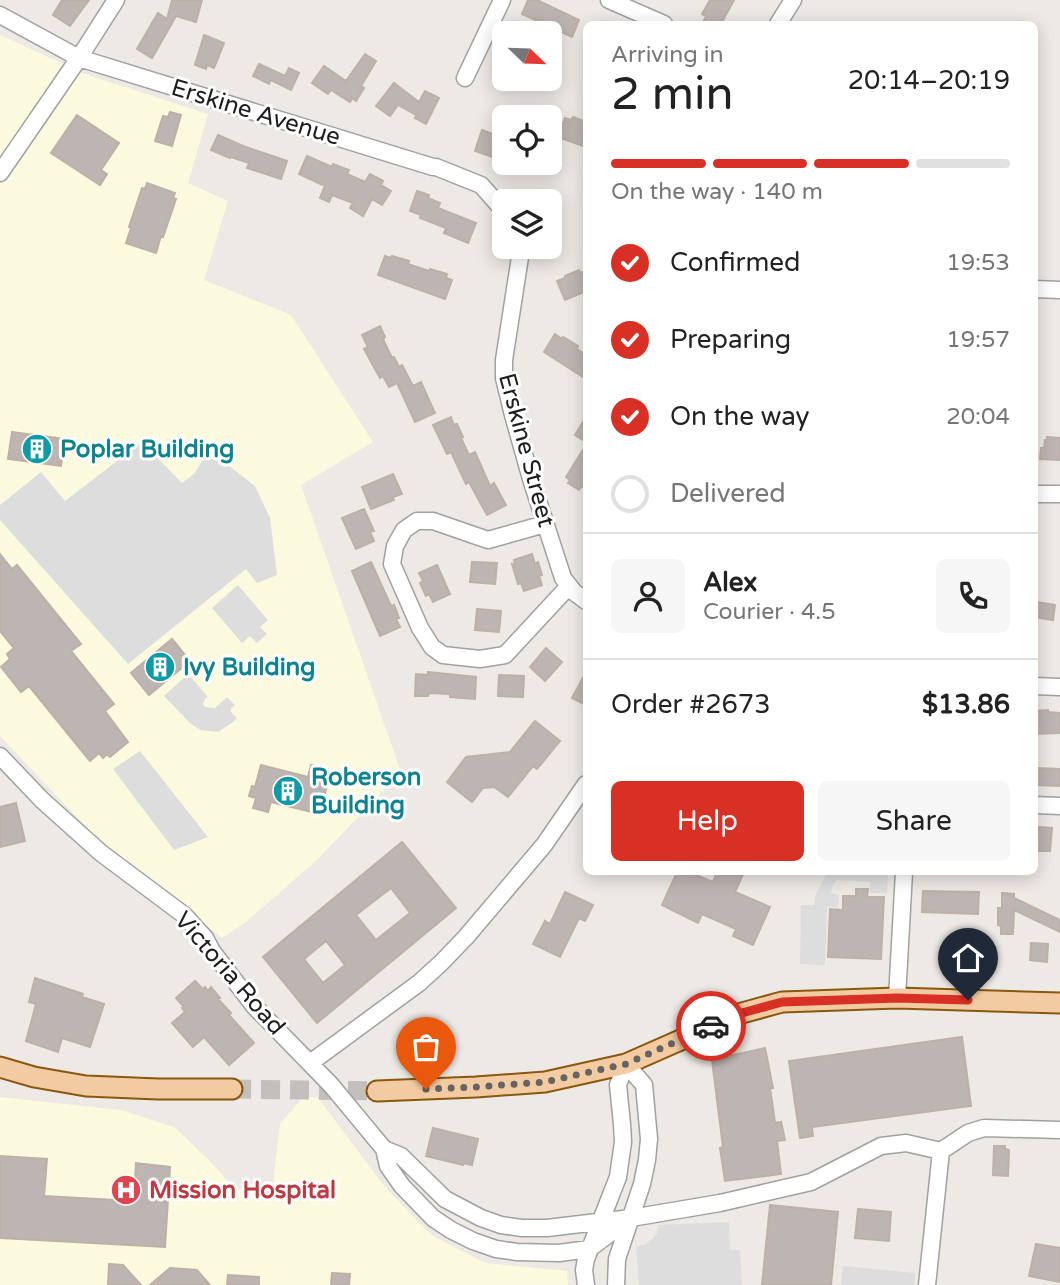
<!DOCTYPE html>
<meta charset="utf-8">
<style>
body{margin:0;font-family:"Varela Round",sans-serif;background:#f6f6f6;color:#222;height:100vh;display:flex;flex-direction:column;font-size:26px;white-space:nowrap}
*{box-sizing:border-box;margin:0}
p{font-size:23px;color:#767676}
.icon{flex:none;width:38px;height:38px;fill:none;stroke:currentColor;stroke-width:2;stroke-linecap:round;stroke-linejoin:round}
.map{position:relative;flex:1;overflow:hidden}
.details{position:absolute;left:583px;top:21px;width:455px;height:854px;display:flex;flex-direction:column;background:#fff;border-radius:10px;box-shadow:0 4px 18px #0003}
.details>*{flex:none}
.needle{width:46px;rotate:113deg}
.tools{position:absolute;left:492px;top:21px;display:grid;gap:14px}
.tools a{display:grid;place-items:center;width:70px;height:70px;border-radius:10px;background:#fff;box-shadow:0 4px 18px #0003;font-size:35px}
.pin{position:absolute;display:grid;place-items:center;width:60px;height:60px;color:#fff;margin:-72px -30px;border-radius:50% 50% 50% 0;rotate:-45deg;box-shadow:0 0 7px #0007}
.pin .icon{rotate:45deg}
.courier{position:absolute;display:grid;place-items:center;width:70px;height:70px;margin:-35px;border:5px solid #d93025;border-radius:50%;background:#fff;color:#222;box-shadow:0 2px 9px #0007}
.headline em{font-style:normal;font-weight:600}
.headline div{display:flex;flex-direction:column-reverse}
.headline{display:flex;align-items:center;justify-content:space-between;height:119px;padding:0 28px}
h1{font-size:46px;font-weight:600;line-height:52px}
.bar{display:grid;grid-template-columns:repeat(4,1fr);gap:10px 7px;align-content:center;height:84px;padding:0 28px}
.bar i{height:9px;border-radius:5px;background:#e0e0e0}
.bar .current{background:#d93025}
.bar p{grid-column:span 4}
.line{display:flex;align-items:center;gap:18px;padding:0 28px;border-top:2px solid #e0e0e0}
.line div{flex:1}
.round{display:grid;place-items:center;flex:none;width:74px;height:74px;border-radius:10px;background:#f6f6f6}
ol{padding:0 28px;list-style:none}
li{display:flex;align-items:center;gap:21px;height:77px}
li p{margin-inline-start:auto}
li .icon{padding:7px;border-radius:50%;background:#d93025;color:#fff;stroke-width:4}
li:last-child{color:#767676}
li i{width:38px;height:38px;border:4px solid #e0e0e0;border-radius:50%}
.action{display:flex;gap:14px;margin-top:auto;padding:14px 28px}
.action a{flex:1;height:80px;border-radius:10px;background:#d93025;color:#fff;font-size:28px;font-weight:600;line-height:80px;text-align:center}
.action a+a{background:#f6f6f6;color:#222}
.map>svg:first-child{display:block}
.education{fill:#fcfade}
.parking{fill:#ddd}
.building{fill:#bdb5b1;stroke:#bdb0a7;stroke-width:2;fill-rule:evenodd}
.lines{fill:none;stroke-linecap:round;stroke-linejoin:round}
.major-tunnel{stroke:#c3c0bc;stroke-width:19;stroke-dasharray:19 10;stroke-linecap:butt}
.minor-casing{stroke:#a1a1a1;stroke-width:19}
.major-casing{stroke:#89570d;stroke-width:23}
.minor{stroke:#fff;stroke-width:16}
.major{stroke:#f3cba3;stroke-width:19}
.done{stroke:#666463;stroke-width:7;stroke-dasharray:0 12.6}
.route{stroke:#d93025;stroke-width:9}
.labels{text-anchor:middle;stroke-width:6;stroke-linejoin:round;paint-order:stroke}
.street-label{font-size:24px;fill:#1d1d1d;stroke:#fff}
.culture-label{font-size:24px;font-weight:bold;fill:#0d838f;stroke:#fff;text-anchor:start}
.health-label{font-size:24px;font-weight:bold;fill:#be3a42;stroke:#fff;text-anchor:start}
</style>
<div class="map">
<svg width="1060" height="1285" viewBox="0 0 1060 1285">
<rect width="100%" height="100%" fill="#ede9e4"/>
<path class="education" d="M0 35 85 74 208 114 188 183 228 201 204 280 291 315 373 442 301 485 401 772 318 859 246 922 222 938 94 835 0 736Z
M304 1096 318 1098 385 1187 431 1235 485 1263 567 1271 568 1285H0V1097L121 1110 174 1127 209 1160 234 1188 272 1192 280 1124Z"/>
<path class="parking" d="M142 442 182 483 194 474 205 456 228 465 255 486 270 518 277 575 257 583 246 569 128 664 0 520V505L41 472 65 501Z
M238 585 268 620 260 627 267 634 257 643 250 636 242 643 212 608Z
M188 674 208 697 205 699 203 704 205 707 215 708 227 697 235 705 231 709V712L237 718 233 722 218 732 200 730 191 724 164 696Z
M140 751 208 837 174 850 113 769Z
M827 872H888L887 893H870V882L837 880 833 884 831 893 839 895 838 907H827L825 965 800 964 801 905H814L815 896Z
M729 1222 730 1249 734 1250H740L742 1285H639L636 1246 645 1245 657 1234 658 1225Z
M843 1266 915 1273 914 1285H841Z"/>
<path class="building" d="M62 0H89L70 26 53 15Z
M172 0H202L196 22 176 16 152 58 137 49 158 13 167 19Z
M528 0H537L579 20 572 37 522 14Z
M710 0H734L721 24H712L704 20 706 16 702 14Z
M204 35 224 43 214 68 207 65 206 69 195 65Z
M365 54 376 61 361 86 364 88 356 101 352 98 350 102 331 90 328 94 312 83 324 66 346 81Z
M259 64 285 76 289 68 299 73 291 90 271 80 269 84 253 76Z
M394 83 419 102 425 91 439 98 426 124 415 118 416 115 398 105 390 116 376 106Z
M170 112 181 115 172 146 155 141 163 116 168 117Z
M77 115 119 143 101 170 107 174 100 185 51 153Z
M573 117 586 122V147L550 134V119L563 124 565 118 571 120Z
M482 130 504 138 498 159 475 151Z
M218 135 243 146 287 161 281 179 247 168 249 163 231 157 230 158 211 150Z
M307 156 332 167 333 164 349 170 347 174 365 182 370 174 383 181 381 185 391 191 382 205 372 199 363 216 350 208 353 203 332 195 329 202 320 198 325 186 299 174Z
M147 183 175 193 173 198 176 199 163 237 161 236 156 253 126 243 131 228 129 227 142 188 145 189Z
M417 191 429 195 428 198 440 203 438 208 476 223 468 243 444 233 446 228 420 218 421 215 410 211Z
M385 256 391 258 392 256 409 261 408 264 429 271 430 269 447 274 446 278 452 280 445 299 378 275Z
M579 270 580 273 586 271V291L565 300 557 281 565 278V276Z
M380 326 385 337 383 339 392 358 394 357 399 367 402 365 413 386 421 382 435 413 415 422 397 383 389 387 383 376 380 378 364 349 368 347 362 335Z
M555 334 562 339 563 337 578 346 577 349 586 355V379L544 352Z
M451 417 454 425 457 424 463 437 461 438 469 455 475 452 490 486 494 483 506 505 487 515 469 482 466 484 451 452 447 454 433 425Z
M586 417V442L575 435Z
M12 432 65 439 61 466 8 459Z
M1047 437 1060 438V460L1040 459 1041 448H1044L1045 440H1047Z
M586 445V489L582 486 579 490 568 483 570 480 566 477Z
M393 474 402 494 393 497 394 500 371 509 362 487Z
M364 509 374 531 370 532 374 541 356 549 342 518Z
M0 554 12 569 17 565 81 644 71 651 114 704 105 711 128 742 110 757 107 754 103 758 99 753 90 761 29 686 21 692 1 667 10 659 7 654 14 648 0 631Z
M532 554 535 564 538 562 542 575 539 576 542 585 524 591 521 583 518 584 512 564 515 565 514 560Z
M371 562 391 606 394 605 399 618 396 619 400 627 380 636 352 571Z
M472 562 497 563 495 584 470 582Z
M437 565 450 594 433 602 429 594 426 596 420 583 423 581 419 573Z
M1037 602 1055 605 1053 620 1034 617Z
M477 609 501 611 499 632 475 630Z
M172 639 190 661 149 695 131 673Z
M546 648 562 662 545 681 530 667Z
M428 672 476 677 475 699 450 697V694L429 693 428 696H415L416 674 428 675Z
M586 672V705L572 698Z
M499 675 524 676 523 697 498 696Z
M1048 710V712L1060 713V733L1034 734V711Z
M535 721 560 741 537 769 533 766 508 797 494 787 483 788 472 802 447 782 466 757 510 752Z
M261 765 308 777 311 765 328 769 325 781H328L320 814 271 802 268 812 253 808 256 798 249 796 252 786 255 787Z
M1034 768 1060 769V786L1034 785Z
M16 803 25 841 0 847V807Z
M1038 827 1052 828 1050 851H1036Z
M402 842 456 908 317 1023 263 957ZM391 888 410 913 376 940 356 915ZM326 941 345 965 323 983 304 959Z
M677 872H689L713 882 717 872H744L735 892 770 907 753 945 733 936 736 929 702 914 698 923 662 905Z
M856 889H868L867 897H884L881 959 828 957 830 909 843 910V896H856Z
M923 891 979 892 978 914 922 912Z
M565 892 593 905 585 921 579 918 560 957 533 944 545 921 550 924Z
M1002 893 1014 894V898L1060 920V932L1014 910 1013 934H1001V926L998 925V908H1002Z
M1031 943 1048 944 1047 962 1030 960Z
M35 978 83 994 82 997 104 1004 90 1047 62 1038 58 1052 26 1041 36 1004 29 1002Z
M195 981 203 989 205 987 208 991 211 987 220 998 218 999 231 1013 229 1015 254 1043 229 1065 204 1037 193 1047 172 1023 185 1012 182 1008 184 1007 176 998Z
M962 1037 971 1106 812 1127 813 1136 800 1138 789 1061Z
M765 1048 773 1088H770L775 1123 781 1122 785 1140 777 1141 781 1174 725 1181 720 1148 723 1147 712 1060 719 1059 718 1055 728 1054 729 1056Z
M433 1128 478 1139 472 1165 463 1163V1165L426 1156Z
M994 1146H1005V1149L1009 1150 1008 1176 993 1175Z
M0 1156 47 1159 44 1196 134 1201 136 1163 170 1167 165 1247 0 1238Z
M770 1205 838 1212 831 1285H762Z
M858 1209 891 1212 889 1241 855 1238Z
M1036 1244 1060 1248V1282L1029 1276Z
M109 1264 123 1265 141 1285H108Z
M170 1268 197 1270 210 1285H150Z
M332 1273 350 1274 349 1285H331Z
M228 1275 259 1277V1285H227Z"/>
<g class="lines">
<path class="major-tunnel" d="M232 1089 377 1091"/>
<g class="minor-casing">
<path id="minor" d="M609 0 664 24
M0 15 79 58 433 167
M778 24 793 0
M465 78 502 0
M436 167 481 185 504 211
M0 173 79 58 116 0
M518 247 520 257 504 360V378L513 415 531 479 563 578 574 592 586 601
M1034 289 1060 290
M1034 494H1060
M545 524 488 540 433 521H417L404 530 395 546 392 564 420 628 432 647 443 655 480 659 505 655 569 586
M1034 686 1060 687
M0 756 42 800 101 853 184 915 205 938 212 951 254 1006 331 1085 384 1149 401 1156 445 1199 481 1218 501 1225 522 1228H547L631 1218 720 1203 811 1182 881 1146 906 1143 941 1151 968 1133 984 1128 1060 1130
M1034 805 1060 806
M897 998 904 872
M310 1063 419 983 441 963 466 937 544 845 586 784
M384 1149 388 1166 402 1186 433 1218 451 1230 473 1241 496 1249 517 1252 559 1253 589 1249 629 1219
M586 1285 584 1270 586 1259 618 1177 623 1142 622 1124 618 1085 626 1064 644 1085 649 1139 647 1160 642 1184 617 1259 616 1285
M927 1285 941 1151"/>
</g>
<g class="major-casing">
<path id="major" d="M0 1067 34 1077 86 1086 158 1089H232
M377 1091 476 1087 545 1082 626 1064 742 1013 782 1002 897 998 1060 1003"/>
</g>
<use href="#minor" class="minor"/>
<use href="#major" class="major"/>
</g>
<g class="lines">
<path class="done" d="M426 1089 475 1087 545 1082 626 1064 711 1026"/>
<path class="route" d="M711 1026 742 1013 782 1002 897 998 968 1000"/>
</g>
<defs>
<g id="building-disc" transform="scale(1.575)"><circle r="9.5" fill="#0f9aa8" stroke="#fff"/><path d="M-4-6H4V6H1V3H-1V6H-4ZM-2.5-4.3h1.7v1.8h-1.7ZM.8-4.3h1.7v1.8H.8ZM-2.5-1h1.7V.8h-1.7ZM.8-1h1.7V.8H.8Z" fill="#fff"/></g>
<g id="hospital-disc" transform="scale(1.575)"><circle r="9.5" fill="#e0444e" stroke="#fff"/><path d="M-5-5h3v3.5h4V-5h3V5h-3V1.5h-4V5h-3Z" fill="#fff"/></g>
</defs>
<g fill-rule="evenodd">
<use href="#building-disc" x="37" y="449"/>
<use href="#building-disc" x="160" y="667"/>
<use href="#building-disc" x="288" y="791"/>
<use href="#hospital-disc" x="126" y="1190"/>
</g>
<g class="labels">
<g class="street-label">
<text transform="translate(256 112) rotate(17)" y="8">Erskine Avenue</text>
<text transform="translate(527 450) rotate(75)" y="8">Erskine Street</text>
<text transform="translate(230 973) rotate(49)" y="8">Victoria Road</text>
</g>
<g class="culture-label">
<text x="60" y="457">Poplar Building</text>
<text x="183" y="675">Ivy Building</text>
<text x="311" y="785">Roberson<tspan x="311" dy="28">Building</tspan></text>
</g>
<g class="health-label">
<text x="149" y="1198">Mission Hospital</text>
</g>
</g>
</svg>
<div class="tools">
<a><svg class="needle" viewBox="-14 -14 28 28"><path d="M0-13l5 13h-10z" fill="#e53935"/><path d="M0 13l5-13h-10z" fill="#767676"/></svg></a>
<a><svg class="icon" aria-label="locate" viewBox="0 0 24 24"><circle cx="12" cy="12" r="6"/><path d="M12 2v4M12 18v4M2 12h4M18 12h4"/></svg></a>
<a><svg class="icon" aria-label="layers" viewBox="0 0 24 24"><path d="M12 4l9 5-9 5-9-5zM3 14l9 5 9-5"/></svg></a>
</div>
<div class="pin" style="left:426px;top:1089px;background:#ea580c"><svg class="icon" aria-label="bag" viewBox="0 0 24 24"><path d="M5 8h14l-1 12H6zM9 8a3 3 0 0 1 6 0"/></svg></div>
<div class="pin" style="left:968px;top:1000px;background:#1f2937"><svg class="icon" aria-label="home" viewBox="0 0 24 24"><path d="M3 11l9-7 9 7M6 9v11h12V9"/></svg></div>
<div class="courier" style="left:711px;top:1026px"><svg class="icon" aria-label="car" viewBox="0 0 24 24"><path d="M5 17H2v-5l4-1 3-4h7l3 4 3 1v5h-3M9 17h6M6 11h13"/><circle cx="7" cy="17" r="2"/><circle cx="17" cy="17" r="2"/></svg></div>
<section class="details">
<div class="headline"><div><h1>2 min</h1><p>Arriving in</p></div><em>20:14–20:19</em></div>
<div class="bar"><i class="current"></i><i class="current"></i><i class="current"></i><i></i><p>On the way · 140 m</p></div>
<ol>
<li><svg class="icon" aria-label="check" viewBox="0 0 24 24"><path d="M5 12l5 5 9-10"/></svg>Confirmed<p>19:53</p></li>
<li><svg class="icon" aria-label="check" viewBox="0 0 24 24"><path d="M5 12l5 5 9-10"/></svg>Preparing<p>19:57</p></li>
<li><svg class="icon" aria-label="check" viewBox="0 0 24 24"><path d="M5 12l5 5 9-10"/></svg>On the way<p>20:04</p></li>
<li><i></i>Delivered</li>
</ol>
<div class="line" style="height:126px"><a class="round"><svg class="icon" aria-label="person" viewBox="0 0 24 24"><circle cx="12" cy="8" r="4"/><path d="M4 21q1-7 8-7t8 7"/></svg></a><div><b>Alex</b><p>Courier · 4.5</p></div><a class="round"><svg class="icon" aria-label="phone" viewBox="0 0 24 24"><path d="M5 4h4l2 5-3 2q2 4 5 5l2-3 5 2v4C11 20 4 13 5 4z"/></svg></a></div>
<div class="line" style="height:91px"><div>Order #2673</div><b>$13.86</b></div>
<div class="action"><a>Help</a><a>Share</a></div>
</section>
</div>
